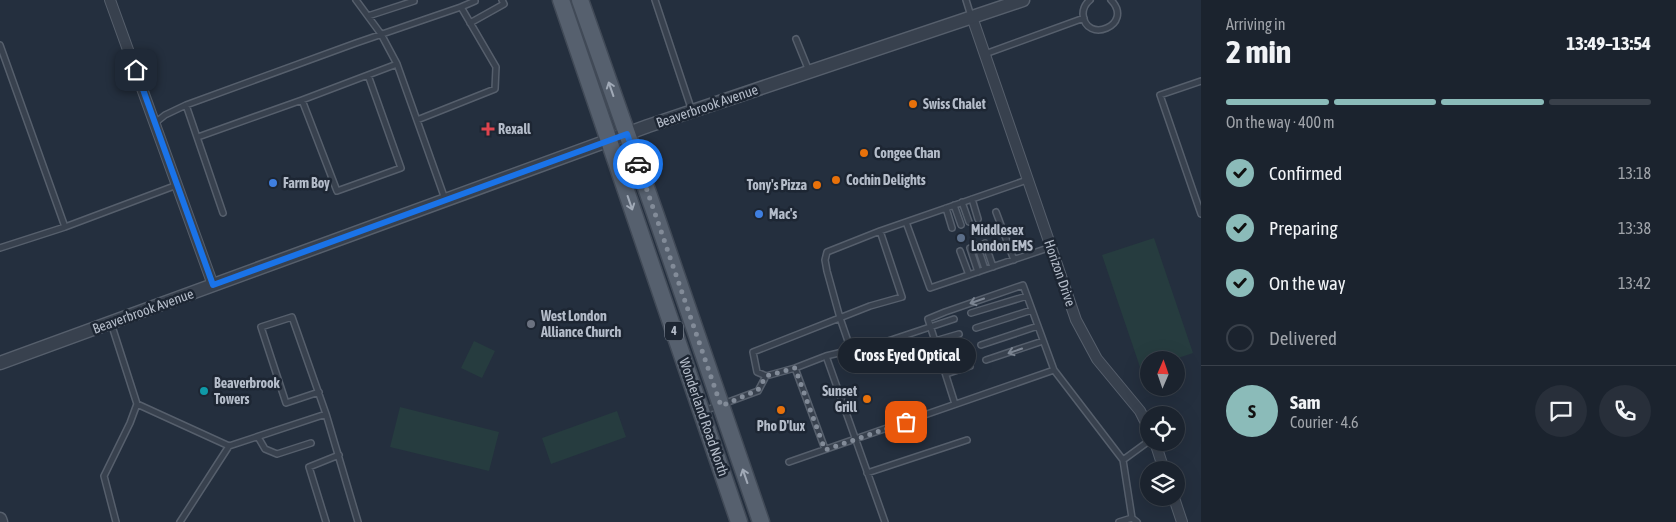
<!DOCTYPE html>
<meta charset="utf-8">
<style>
body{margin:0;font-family:"Asap Condensed",sans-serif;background:#282f3a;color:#f1f3f6;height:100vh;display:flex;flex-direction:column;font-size:19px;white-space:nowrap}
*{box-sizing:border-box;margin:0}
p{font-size:16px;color:#a0a4aa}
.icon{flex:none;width:28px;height:28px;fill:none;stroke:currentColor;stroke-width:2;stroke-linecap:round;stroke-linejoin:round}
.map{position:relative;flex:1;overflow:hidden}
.panel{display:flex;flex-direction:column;background:#1b232e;width:475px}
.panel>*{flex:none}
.needle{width:32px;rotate:2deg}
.tools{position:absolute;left:1140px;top:351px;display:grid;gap:10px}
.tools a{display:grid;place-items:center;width:45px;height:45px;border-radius:50%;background:#1b232e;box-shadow:0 5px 20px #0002,0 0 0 1px #39404a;font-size:25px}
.pin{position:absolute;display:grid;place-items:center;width:42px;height:42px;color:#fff;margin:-21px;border-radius:10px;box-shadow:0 2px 8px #0006}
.courier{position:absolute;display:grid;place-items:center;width:50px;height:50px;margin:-25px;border:4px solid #1a73e8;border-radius:50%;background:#fff;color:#222;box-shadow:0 1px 6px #0007}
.bubble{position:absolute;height:35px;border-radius:18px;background:#1b232e;box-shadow:0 5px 20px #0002,0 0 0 1px #39404a;font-size:16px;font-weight:700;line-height:35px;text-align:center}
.summary em{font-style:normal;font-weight:700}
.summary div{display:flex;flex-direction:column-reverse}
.summary{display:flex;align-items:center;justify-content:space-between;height:85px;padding:0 25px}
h1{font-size:32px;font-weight:700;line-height:38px}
.bar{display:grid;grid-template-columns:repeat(4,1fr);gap:8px 5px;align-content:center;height:60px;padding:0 25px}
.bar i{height:6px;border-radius:4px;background:#39404a}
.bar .on{background:#8bbbb9}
.bar p{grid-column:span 4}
.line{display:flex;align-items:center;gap:12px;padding:0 25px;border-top:1px solid #39404a}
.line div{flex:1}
.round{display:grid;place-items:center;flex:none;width:52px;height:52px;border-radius:26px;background:#282f3a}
ol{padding:0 25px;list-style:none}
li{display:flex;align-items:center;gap:15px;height:55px}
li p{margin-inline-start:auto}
li .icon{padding:5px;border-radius:50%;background:#8bbbb9;color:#111;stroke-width:4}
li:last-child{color:#a0a4aa}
li i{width:28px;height:28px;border:2px solid #39404a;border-radius:50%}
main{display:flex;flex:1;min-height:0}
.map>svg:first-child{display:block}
.green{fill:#263c3f}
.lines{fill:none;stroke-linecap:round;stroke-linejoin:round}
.service-casing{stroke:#565f6c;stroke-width:8}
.minor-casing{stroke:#565f6c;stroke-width:12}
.tertiary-casing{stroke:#565f6c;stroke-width:15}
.primary-casing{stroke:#414a57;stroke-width:19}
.service{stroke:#38414e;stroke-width:5}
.minor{stroke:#38414e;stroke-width:10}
.tertiary{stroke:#38414e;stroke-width:12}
.primary{stroke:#56606e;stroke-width:16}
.oneway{stroke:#a1aab7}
.oneway2{stroke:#7c8592}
.done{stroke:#828b98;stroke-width:5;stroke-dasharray:0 9}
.route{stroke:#1a73e8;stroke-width:6}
.food-dot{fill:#e8710a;stroke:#1d2633;stroke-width:2}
.health-dot{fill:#e0444e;stroke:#1d2633;stroke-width:2}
.shop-dot{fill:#3f7fe0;stroke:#1d2633;stroke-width:2}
.service-dot{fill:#5c6f8a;stroke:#1d2633;stroke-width:2}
.worship-dot{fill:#6b7280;stroke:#1d2633;stroke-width:2}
.culture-dot{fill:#0f9aa8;stroke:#1d2633;stroke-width:2}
.labels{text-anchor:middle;stroke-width:5;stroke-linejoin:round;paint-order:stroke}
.shield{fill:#1d2633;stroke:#878f9c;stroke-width:1}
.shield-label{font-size:12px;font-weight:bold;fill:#b4bcc9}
.poi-label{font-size:14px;font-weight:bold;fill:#b4bcc9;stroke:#1d2633;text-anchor:start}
.street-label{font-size:14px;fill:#b4bcc9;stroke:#1d2633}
</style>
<main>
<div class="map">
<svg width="1201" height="522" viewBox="0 0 1201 522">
<rect width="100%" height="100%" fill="#242f3e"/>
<path class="green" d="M1154 238 1193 353 1172 360H1149V368L1141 370 1102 255Z
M474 341 495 351 482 378 461 368Z
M400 407 499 432 489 471 390 447Z
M617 411 626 437 551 464 542 438Z"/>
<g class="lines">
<g class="service-casing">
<path id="service" d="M356 0 381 34 397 64 445 199
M655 0 692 111
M966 0 971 16
M1090 0C1085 4 1083 8 1083 14 1085 45 1135 25 1111 0
M368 16 414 1
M470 23 504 4 502 0
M796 39 809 71
M0 45 65 227 0 248
M985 54 1084 18
M1201 81 1160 95 1201 214
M302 100 337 191 401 168 368 75
M186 105 223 213
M417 120 495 89 496 67 461 7
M155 123 165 115 186 105 356 43 461 7 475 1 474 0
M198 137 302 100 397 64
M972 199 978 219
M962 202 969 222
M954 205 961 225
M946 208 952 228
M996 212 1014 260
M906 222 930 288 1051 247
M65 227 177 185
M880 231 902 297 870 306 753 352 757 372 766 376 795 368 826 356 885 342 954 319
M985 243 993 267
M977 245 985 269
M970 248 978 272
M960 251 969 275
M971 313 1027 296
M111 323 137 404 130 423 104 476 116 522
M976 328 1032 310
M935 341 959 334
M981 345 1038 326
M851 350 840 318 827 271 825 260 827 252 880 231 1027 180
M826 356 885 522
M941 358 965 350
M986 360 1043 341
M795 368 825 449
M946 374 970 366
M137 404 229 446 180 522
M955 404 928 319 945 312 1023 285 1054 370
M704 411 758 391 766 376
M326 414 358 522
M258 437 265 449 277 454 311 443
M229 446 326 414 292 317 261 327 286 403 319 392
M1123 460 1149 441
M789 462 1054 370 1123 460 1132 518 1137 522
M867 473 967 440
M326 522 309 467 339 455
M1119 522 1132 518"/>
</g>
<g class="minor-casing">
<path id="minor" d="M110 0 213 285
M972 17 1076 320 1097 359 1140 411 1149 429
M1155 442 1164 470
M1174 498 1182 522"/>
</g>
<g class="tertiary-casing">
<path id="tertiary" d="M0 363 648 126 1023 0
M0 519 1 522"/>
</g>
<g class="primary-casing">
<path id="primary" d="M561 0 739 522
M580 0 656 216 761 522"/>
</g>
<use href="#service" class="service"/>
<use href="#minor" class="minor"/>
<use href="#tertiary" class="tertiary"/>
<use href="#primary" class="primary"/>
</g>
<defs><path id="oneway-shaft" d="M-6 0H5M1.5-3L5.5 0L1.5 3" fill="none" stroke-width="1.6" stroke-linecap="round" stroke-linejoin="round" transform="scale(1.25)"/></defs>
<g class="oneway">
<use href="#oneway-shaft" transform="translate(611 89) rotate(-109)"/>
<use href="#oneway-shaft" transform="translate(630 203) rotate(71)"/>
<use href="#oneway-shaft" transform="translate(745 476) rotate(-109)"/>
</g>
<g class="oneway2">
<use href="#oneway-shaft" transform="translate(977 301) rotate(161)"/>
<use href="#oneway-shaft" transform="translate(1015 351) rotate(161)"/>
</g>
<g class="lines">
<path class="done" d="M638 164 721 406 758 390 766 376 795 368 825 450 906 422"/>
<path class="route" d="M136 70 213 285 627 134 638 164"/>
</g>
<g class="food-dot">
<circle cx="913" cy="104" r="5"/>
<circle cx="864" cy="153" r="5"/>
<circle cx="836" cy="180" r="5"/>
<circle cx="817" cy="185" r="5"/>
<circle cx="867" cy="399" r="5"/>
<circle cx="781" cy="410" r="5"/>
</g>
<path class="health-dot" d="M485.5 121.5h5v5h5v5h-5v5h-5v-5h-5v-5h5z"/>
<g class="shop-dot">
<circle cx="273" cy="183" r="5"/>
<circle cx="759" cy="214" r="5"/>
</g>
<circle class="service-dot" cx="961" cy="238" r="5"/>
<circle class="worship-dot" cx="531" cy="324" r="5"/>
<circle class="culture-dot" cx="204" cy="391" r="5"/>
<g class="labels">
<rect class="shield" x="665" y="321.5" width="18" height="19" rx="4"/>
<g class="shield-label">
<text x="674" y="335">4</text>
</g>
<g class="poi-label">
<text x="923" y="109">Swiss Chalet</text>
<text x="498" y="134">Rexall</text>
<text x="874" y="158">Congee Chan</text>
<text x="846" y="185">Cochin Delights</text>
<text x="283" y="188">Farm Boy</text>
<text x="807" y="190" text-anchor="end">Tony's Pizza</text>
<text x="769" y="219">Mac's</text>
<text x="971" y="235">Middlesex<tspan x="971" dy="16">London EMS</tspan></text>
<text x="541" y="321">West London<tspan x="541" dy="16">Alliance Church</tspan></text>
<text x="214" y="388">Beaverbrook<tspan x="214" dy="16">Towers</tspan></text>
<text x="857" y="396" text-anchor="end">Sunset<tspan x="857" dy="16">Grill</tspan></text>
<text x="781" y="431" text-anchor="middle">Pho D'lux</text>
</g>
<g class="street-label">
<text transform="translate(707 106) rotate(-19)" y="5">Beaverbrook Avenue</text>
<text transform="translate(1060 273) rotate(71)" y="5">Horizon Drive</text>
<text transform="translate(143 311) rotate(-20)" y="5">Beaverbrook Avenue</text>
<text transform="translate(704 417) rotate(71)" y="5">Wonderland Road North</text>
</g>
</g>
</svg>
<div class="tools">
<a><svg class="needle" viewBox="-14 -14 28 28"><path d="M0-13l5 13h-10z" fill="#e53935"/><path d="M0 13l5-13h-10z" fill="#a0a4aa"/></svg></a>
<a><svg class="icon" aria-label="locate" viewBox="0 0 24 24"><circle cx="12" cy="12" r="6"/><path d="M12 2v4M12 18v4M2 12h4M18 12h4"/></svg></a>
<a><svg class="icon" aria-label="layers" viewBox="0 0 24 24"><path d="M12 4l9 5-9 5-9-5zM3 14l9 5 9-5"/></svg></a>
</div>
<div class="pin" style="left:906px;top:422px;background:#ea580c"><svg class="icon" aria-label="bag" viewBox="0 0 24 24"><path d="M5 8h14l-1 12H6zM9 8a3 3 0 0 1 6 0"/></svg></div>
<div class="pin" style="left:136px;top:70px;background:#1f2937"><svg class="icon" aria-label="home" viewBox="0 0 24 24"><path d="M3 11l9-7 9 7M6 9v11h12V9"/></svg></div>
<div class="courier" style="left:638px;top:164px"><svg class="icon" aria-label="car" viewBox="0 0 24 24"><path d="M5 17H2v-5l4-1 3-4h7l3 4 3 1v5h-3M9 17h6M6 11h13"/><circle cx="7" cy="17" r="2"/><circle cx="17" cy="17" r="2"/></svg></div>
<div class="bubble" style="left:838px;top:338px;width:138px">Cross Eyed Optical</div>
</div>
<section class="panel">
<div class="summary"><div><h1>2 min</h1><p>Arriving in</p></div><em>13:49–13:54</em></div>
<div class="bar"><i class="on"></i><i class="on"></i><i class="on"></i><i></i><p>On the way · 400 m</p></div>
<ol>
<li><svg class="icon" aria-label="check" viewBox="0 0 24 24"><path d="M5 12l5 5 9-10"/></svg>Confirmed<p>13:18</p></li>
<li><svg class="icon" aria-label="check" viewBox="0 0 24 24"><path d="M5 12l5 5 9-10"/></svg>Preparing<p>13:38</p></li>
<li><svg class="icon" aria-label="check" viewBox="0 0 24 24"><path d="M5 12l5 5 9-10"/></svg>On the way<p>13:42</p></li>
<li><i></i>Delivered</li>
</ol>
<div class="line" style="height:90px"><b class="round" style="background:#8bbbb9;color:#111">S</b><div><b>Sam</b><p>Courier · 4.6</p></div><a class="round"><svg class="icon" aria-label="chat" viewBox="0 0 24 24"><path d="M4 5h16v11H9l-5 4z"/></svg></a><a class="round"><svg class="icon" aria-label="phone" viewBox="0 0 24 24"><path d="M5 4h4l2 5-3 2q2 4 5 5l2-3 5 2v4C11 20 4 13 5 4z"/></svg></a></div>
</section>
</main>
